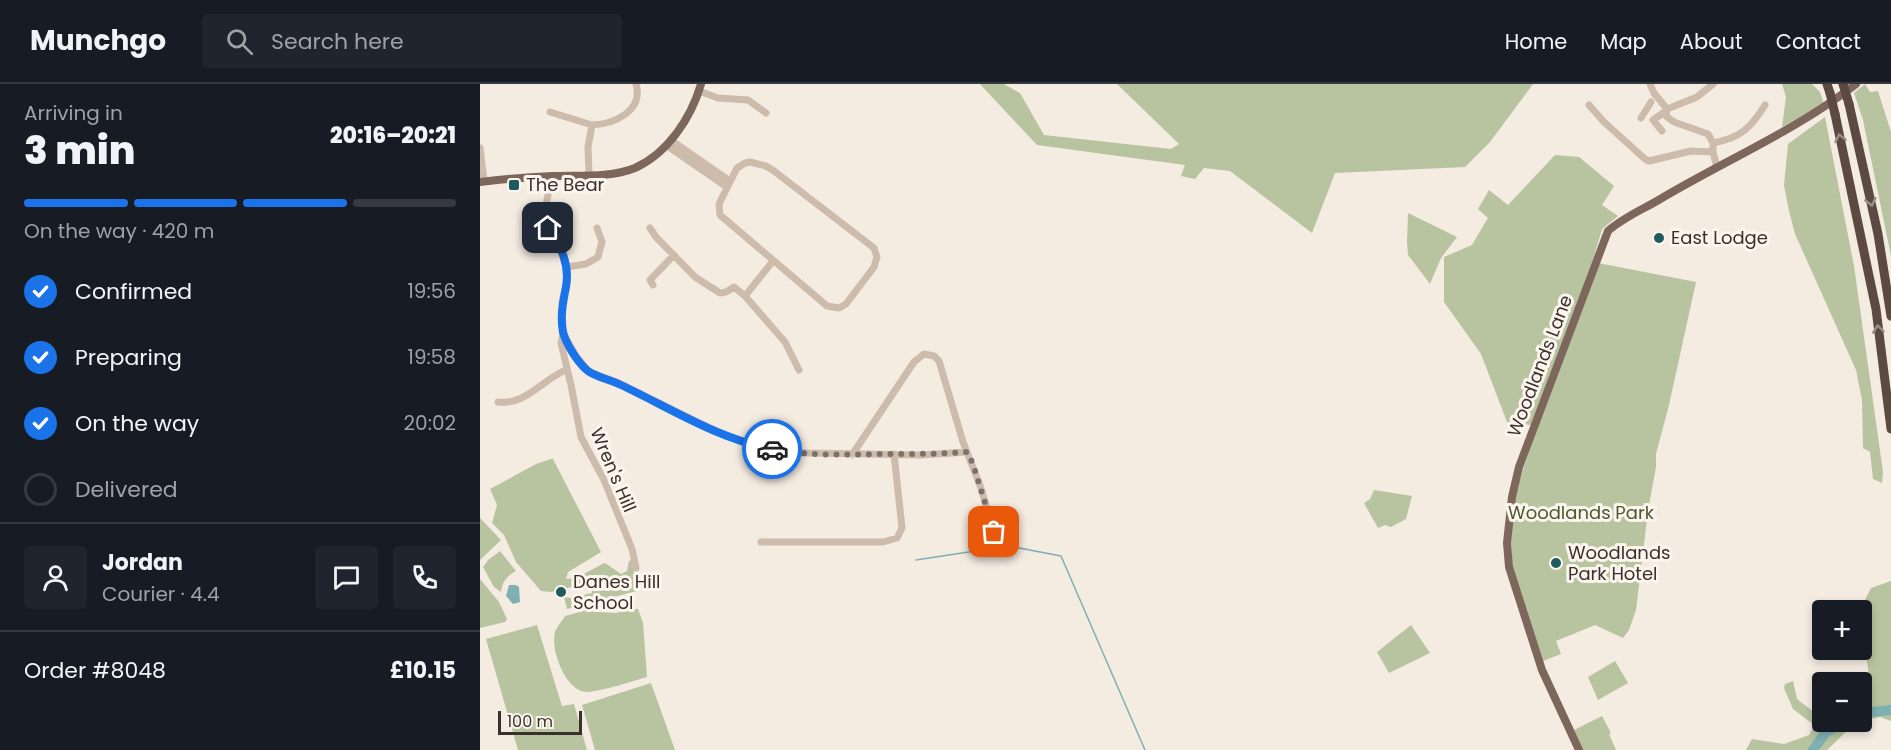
<!DOCTYPE html>
<meta charset="utf-8">
<style>
body{margin:0;font-family:Poppins,sans-serif;background:#20242c;color:#f1f3f6;height:100vh;display:flex;flex-direction:column;font-size:22px;white-space:nowrap}
*{box-sizing:border-box;margin:0}
p{font-size:20px;color:#9ea1a6}
.icon{flex:none;width:33px;height:33px;fill:none;stroke:currentColor;stroke-width:2;stroke-linecap:round;stroke-linejoin:round}
.map{position:relative;flex:1;overflow:hidden}
.details{display:flex;flex-direction:column;background:#171b24;width:480px}
.details>*{flex:none}
.fabs{position:absolute;left:1332px;top:516px;display:grid;gap:12px}
.fabs a{display:grid;place-items:center;width:60px;height:60px;border-radius:6px;background:#171b24;box-shadow:0 3px 9px #0003;font-size:30px}
.scale{position:absolute;left:18px;bottom:15px;width:84px;box-sizing:border-box;padding-left:6px;border:3px solid #3b302b;border-top:0;font-size:16px;line-height:21px;white-space:nowrap;color:#3b302b;-webkit-text-stroke:4px #fbf5ee;paint-order:stroke}
.pin{position:absolute;display:grid;place-items:center;width:51px;height:51px;color:#fff;margin:-26px;border-radius:12px;box-shadow:0 3px 9px #0006}
.courier{position:absolute;display:grid;place-items:center;width:60px;height:60px;margin:-30px;border:4px solid #1a73e8;border-radius:50%;background:#fff;color:#222;box-shadow:0 2px 8px #0007}
.headline em{font-style:normal;font-weight:800}
.headline div{display:flex;flex-direction:column-reverse}
.headline{display:flex;align-items:center;justify-content:space-between;height:102px;padding:0 24px}
h1{font-size:39px;font-weight:800;line-height:45px}
.bar{display:grid;grid-template-columns:repeat(4,1fr);gap:9px 6px;align-content:center;height:72px;padding:0 24px}
.bar i{height:8px;border-radius:4px;background:#363941}
.bar .current{background:#1a73e8}
.bar p{grid-column:span 4}
.line{display:flex;align-items:center;gap:15px;padding:0 24px;border-top:2px solid #363941}
.line div{flex:1}
.round{display:grid;place-items:center;flex:none;width:63px;height:63px;border-radius:6px;background:#20242c}
ol{padding:0 24px;list-style:none}
li{display:flex;align-items:center;gap:18px;height:66px}
li p{margin-inline-start:auto}
li .icon{padding:6px;border-radius:50%;background:#1a73e8;color:#fff;stroke-width:4}
li:last-child{color:#9ea1a6}
li i{width:33px;height:33px;border:3px solid #363941;border-radius:50%}
header{display:flex;align-items:center;gap:36px;box-sizing:border-box;height:84px;padding:0 30px;background:#171b24;border-bottom:2px solid #363941}
header strong{font-size:28px}
nav{display:flex;gap:33px;margin-inline-start:auto;font-size:21px}
.search{width:420px;height:54px;background:#20242c;display:flex;align-items:center;gap:15px;box-sizing:border-box;padding:0 21px;border-radius:6px;color:#9ea1a6;font-size:22px}
main{display:flex;flex:1;min-height:0}
.map>svg:first-child{display:block}
.green{fill:#b8c4a0}
.water{fill:#7fb0b2}
.lines{fill:none;stroke-linecap:round;stroke-linejoin:round}
.stream{stroke:#7fb0b2;stroke-width:1.5}
.river{stroke:#7fb0b2;stroke-width:10}
.minor{stroke:#cdbbac;stroke-width:7}
.major{stroke:#7d675c;stroke-width:8}
.highway{stroke:#5c4a42;stroke-width:9}
.highway-bridge{stroke:#5c4a42;stroke-width:9}
.oneway{stroke:#9c8e87}
.done{stroke:#7c716b;stroke-width:6;stroke-dasharray:0 10.8}
.route{stroke:#1a73e8;stroke-width:8}
.poi-dot{fill:#1f5a5e;stroke:#fbf5ee;stroke-width:2}
.labels{text-anchor:middle;stroke-width:6;stroke-linejoin:round;paint-order:stroke}
.poi-label{font-size:18px;fill:#3b302b;stroke:#fbf5ee;text-anchor:start}
.street-label{font-size:18px;fill:#3b302b;stroke:#fbf5ee}
.park-label{font-size:18px;fill:#4a5a2e;stroke:#fbf5ee}
</style>
<header>
<strong>Munchgo</strong>
<div class="search"><svg class="icon" aria-label="search" viewBox="0 0 24 24"><circle cx="10" cy="10" r="6"/><path d="M15 15l6 6"/></svg>Search here</div>
<nav><a>Home</a><a>Map</a><a>About</a><a>Contact</a></nav>
</header>
<main>
<section class="details">
<div class="headline"><div><h1>3 min</h1><p>Arriving in</p></div><em>20:16–20:21</em></div>
<div class="bar"><i class="current"></i><i class="current"></i><i class="current"></i><i></i><p>On the way · 420 m</p></div>
<ol>
<li><svg class="icon" aria-label="check" viewBox="0 0 24 24"><path d="M5 12l5 5 9-10"/></svg>Confirmed<p>19:56</p></li>
<li><svg class="icon" aria-label="check" viewBox="0 0 24 24"><path d="M5 12l5 5 9-10"/></svg>Preparing<p>19:58</p></li>
<li><svg class="icon" aria-label="check" viewBox="0 0 24 24"><path d="M5 12l5 5 9-10"/></svg>On the way<p>20:02</p></li>
<li><i></i>Delivered</li>
</ol>
<div class="line" style="height:108px"><a class="round"><svg class="icon" aria-label="person" viewBox="0 0 24 24"><circle cx="12" cy="8" r="4"/><path d="M4 21q1-7 8-7t8 7"/></svg></a><div><b>Jordan</b><p>Courier · 4.4</p></div><a class="round"><svg class="icon" aria-label="chat" viewBox="0 0 24 24"><path d="M4 5h16v11H9l-5 4z"/></svg></a><a class="round"><svg class="icon" aria-label="phone" viewBox="0 0 24 24"><path d="M5 4h4l2 5-3 2q2 4 5 5l2-3 5 2v4C11 20 4 13 5 4z"/></svg></a></div>
<div class="line" style="height:78px"><div>Order #8048</div><b>£10.15</b></div>
</section>
<div class="map">
<svg width="1411" height="666" viewBox="0 0 1411 666">
<rect width="100%" height="100%" fill="#f4ebe1"/>
<path class="green" d="M500 0H524L540 9 564 51 691 65 699 60 637 0H1053L1010 58 985 83 855 89 832 149 750 87 724 84 715 95 701 92 705 81 557 61Z
M1302 0H1332L1340 8 1344 20 1302 43 1306 13Z
M1385 0 1390 8 1398 7 1411 48V172L1383 36 1374 9Z
M1345 33 1374 182 1403 388 1402 399 1393 395 1390 368 1383 364 1382 316 1376 286 1315 150 1309 127 1304 101 1308 60Z
M1075 71 1099 73 1134 102 1122 121 1138 132 1122 145 1113 176 1051 341 1027 338 1001 270 964 218V173L992 161 1008 134 998 125 1009 106 1028 121Z
M928 129 977 153 961 174 950 200 928 171 927 158Z
M1118 179 1216 198 1189 321 1176 370V383L1168 427 1156 526 1149 546 1143 554 1115 541 1076 557 1081 570 1063 577C1052 546 1036 509 1032 476 1026 418 1051 361 1071 308 1086 265 1102 222 1118 179Z
M71 375H73L121 468 88 488 86 495C97 495 114 484 125 479L141 490 147 487 149 477 152 476 157 507 87 525 84 513 91 514 112 509V503L108 499 71 508 61 507 36 478 24 451 12 439 17 421 10 405 56 380Z
M894 406 932 412 926 435 911 443 905 441 898 444 884 419 890 415Z
M0 434 21 456 0 476Z
M20 467 36 487C27 492 22 498 21 508L14 503 3 483 8 476Z
M0 495 19 518 27 535 25 538 0 544Z
M1411 497V637L1400 633 1382 637V599L1389 592 1380 526 1391 504Z
M153 525H158L163 539 167 593C149 598 126 606 108 608 86 609 70 566 75 548 77 543 82 537 85 532L104 527 136 529Z
M57 541 82 622 94 620 107 666H38L6 555Z
M931 541 950 569 909 589 897 568Z
M1135 577 1148 599 1118 616 1108 593Z
M1313 597 1317 615 1339 632 1342 631V638H1381L1375 639 1347 666H1266L1272 655 1304 660 1329 651 1334 641 1313 625 1304 604 1305 600Z
M171 599 195 666H115L102 621Z
M1122 632 1131 649 1129 650 1136 666H1102L1094 646Z"/>
<path class="water" d="M29 501H36L39 503 40 518 33 520 26 512Z"/>
<g class="lines">
<path class="stream" d="M525 463H534L581 472 665 666
M436 476 515 464"/>
<path class="river" d="M1382 629 1411 626
M1333 666 1346 648 1365 638"/>
<path class="minor" d="M1170 0 1174 9 1187 25
M1233 0 1217 13 1187 25 1186 32 1194 38 1228 50 1233 59V68L1237 83
M219 7 238 14 268 16 286 29
M1109 21 1124 38 1165 75 1169 77 1211 67 1233 68
M70 28 112 41
M1161 34 1171 18
M1182 47 1173 36 1186 27
M191 56 250 97
M1233 59C1260 54 1271 44 1285 21
M186 61 247 103
M0 64 4 97
M270 78 286 82 294 87 394 164 397 173 394 183 366 220 359 224 347 222 240 131 239 120 257 84 265 79Z
M109 90 108 63 112 41C134 40 164 27 156 0
M70 92 69 106 63 136 76 155 87 183 86 201 82 218 83 249 81 259 91 301 101 353 124 396 152 465 156 484
M170 144 176 153 215 193 240 209 246 208 254 203 265 212
M293 177 265 212 305 258 319 286
M87 183 106 180 118 173 122 158 117 144
M173 201 170 196 194 171
M83 249 96 272 109 288 134 297 246 352 280 363 306 368 328 369 441 371 487 368
M18 318C39 320 50 309 66 298 72 293 80 289 87 285
M372 371 434 278 444 270 454 272 459 277 483 358 501 404 519 466
M281 458H403L417 454 422 444 414 370"/>
<path class="major" d="M0 98C24 95 49 93 73 92 99 91 130 94 155 84 188 69 211 34 221 0
M1099 666 1062 586 1029 483 1027 459 1032 413 1039 383 1128 147C1144 133 1164 125 1182 114 1248 75 1315 47 1376 0"/>
<path class="highway" d="M1347 0 1350 9
M1369 20 1398 150 1411 232
M1355 30 1396 225 1411 345"/>
<path class="highway-bridge" d="M1363 0 1369 20
M1350 9 1355 30"/>
</g>
<defs><path id="oneway-chevron" d="M-2-3.5L2.5 0L-2 3.5" fill="none" stroke-width="1.6" stroke-linecap="round" stroke-linejoin="round" transform="scale(1.5)"/></defs>
<g class="oneway">
<use href="#oneway-chevron" transform="translate(1360 54) rotate(-102)"/>
<use href="#oneway-chevron" transform="translate(1391 118) rotate(77)"/>
<use href="#oneway-chevron" transform="translate(1398 245) rotate(-97)"/>
</g>
<g class="lines">
<path class="done" d="M292 365C332 373 372 370 412 370 437 370 462 370 487 368L493 380 514 448"/>
<path class="route" d="M68 144C81 160 90 182 86 203 83 218 80 233 83 248 86 260 98 279 108 287 116 293 131 296 141 301 190 324 238 355 292 365"/>
</g>
<g class="poi-dot">
<rect x="28" y="95" width="12" height="12" rx="3"/>
<circle cx="1179" cy="154" r="6"/>
<circle cx="1076" cy="479" r="6"/>
<circle cx="81" cy="508" r="6"/>
</g>
<g class="labels">
<g class="poi-label">
<text x="46" y="107">The Bear</text>
<text x="1191" y="160">East Lodge</text>
<text x="1088" y="475">Woodlands<tspan x="1088" dy="21">Park Hotel</tspan></text>
<text x="93" y="504">Danes Hill<tspan x="93" dy="21">School</tspan></text>
</g>
<g class="street-label">
<text transform="translate(1060 282) rotate(-69)" y="6">Woodlands Lane</text>
<text transform="translate(133 386) rotate(67)" y="6">Wren's Hill</text>
</g>
<g class="park-label">
<text x="1101" y="435">Woodlands Park</text>
</g>
</g>
</svg>
<div class="fabs">
<a>+</a>
<a>−</a>
</div>
<div class="scale">100 m</div>
<div class="pin" style="left:514px;top:448px;background:#ea580c"><svg class="icon" aria-label="bag" viewBox="0 0 24 24"><path d="M5 8h14l-1 12H6zM9 8a3 3 0 0 1 6 0"/></svg></div>
<div class="pin" style="left:68px;top:144px;background:#1f2937"><svg class="icon" aria-label="home" viewBox="0 0 24 24"><path d="M3 11l9-7 9 7M6 9v11h12V9"/></svg></div>
<div class="courier" style="left:292px;top:365px"><svg class="icon" aria-label="car" viewBox="0 0 24 24"><path d="M5 17H2v-5l4-1 3-4h7l3 4 3 1v5h-3M9 17h6M6 11h13"/><circle cx="7" cy="17" r="2"/><circle cx="17" cy="17" r="2"/></svg></div>
</div>
</main>
